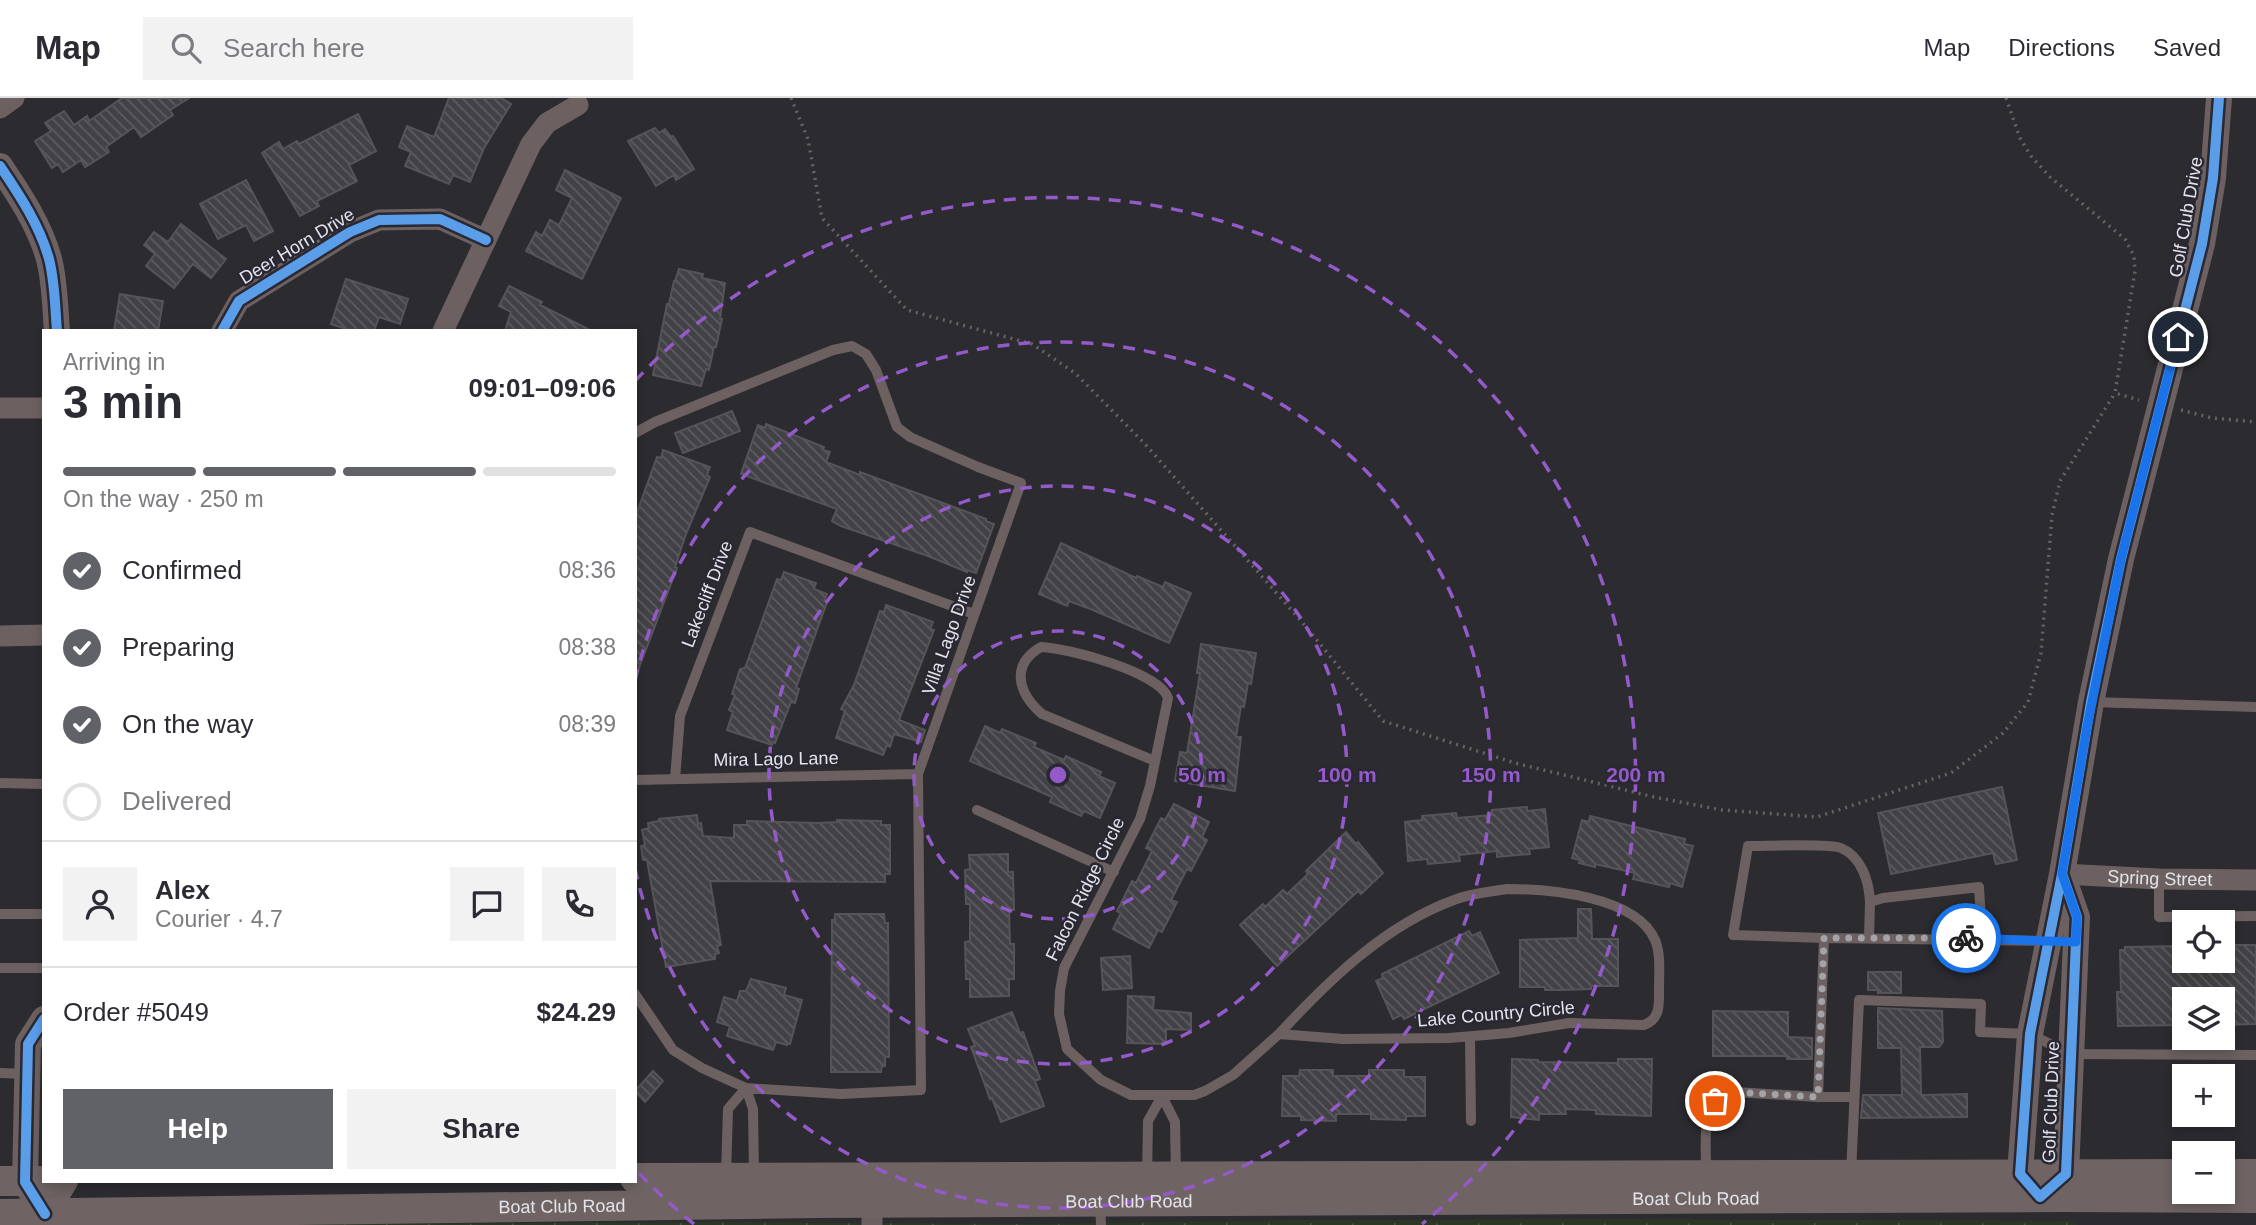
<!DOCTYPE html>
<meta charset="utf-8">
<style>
body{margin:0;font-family:Arial,sans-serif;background:#f2f2f3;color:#2b2b33;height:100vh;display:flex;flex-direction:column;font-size:26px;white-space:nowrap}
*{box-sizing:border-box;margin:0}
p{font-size:23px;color:#7c7c81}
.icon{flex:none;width:38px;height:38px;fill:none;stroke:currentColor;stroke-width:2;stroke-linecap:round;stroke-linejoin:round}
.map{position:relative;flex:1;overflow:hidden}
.drawer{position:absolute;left:42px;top:231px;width:595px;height:854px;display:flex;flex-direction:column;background:#fff;border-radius:0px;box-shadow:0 4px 10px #0003}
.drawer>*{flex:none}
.buttons{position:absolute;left:2172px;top:812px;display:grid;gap:14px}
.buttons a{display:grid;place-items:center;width:63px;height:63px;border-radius:0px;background:#fff;box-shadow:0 4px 10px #0003;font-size:35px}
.pin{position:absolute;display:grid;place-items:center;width:60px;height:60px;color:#fff;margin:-30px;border:4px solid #fff;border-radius:50%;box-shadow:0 2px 7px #0007}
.courier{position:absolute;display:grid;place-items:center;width:70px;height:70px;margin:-35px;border:5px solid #1a73e8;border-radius:50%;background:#fff;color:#222;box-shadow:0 2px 9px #0007}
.headline em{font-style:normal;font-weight:600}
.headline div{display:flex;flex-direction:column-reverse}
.headline{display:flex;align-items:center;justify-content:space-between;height:119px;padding:0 21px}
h1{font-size:46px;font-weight:600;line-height:52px}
.bar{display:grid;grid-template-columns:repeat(4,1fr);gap:10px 7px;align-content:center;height:84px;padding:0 21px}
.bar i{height:9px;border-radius:5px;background:#e1e1e2}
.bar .selected{background:#616168}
.bar p{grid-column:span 4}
.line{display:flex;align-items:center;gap:18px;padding:0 21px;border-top:2px solid #e1e1e2}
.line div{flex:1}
.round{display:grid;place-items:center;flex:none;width:74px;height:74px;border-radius:0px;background:#f2f2f3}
ol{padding:0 21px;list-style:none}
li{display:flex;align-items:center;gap:21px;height:77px}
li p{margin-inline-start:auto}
li .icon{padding:7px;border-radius:50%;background:#616168;color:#fff;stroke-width:4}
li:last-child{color:#7c7c81}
li i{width:38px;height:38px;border:4px solid #e1e1e2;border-radius:50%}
.cta{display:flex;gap:14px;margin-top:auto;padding:14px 21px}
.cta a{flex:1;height:80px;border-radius:0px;background:#616168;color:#fff;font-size:28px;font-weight:600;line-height:80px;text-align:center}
.cta a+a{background:#f2f2f3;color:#2b2b33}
header{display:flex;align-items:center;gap:42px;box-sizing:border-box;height:98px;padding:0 35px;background:#fff;border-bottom:2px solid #e1e1e2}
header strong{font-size:33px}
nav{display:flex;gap:38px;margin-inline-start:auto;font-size:24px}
.search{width:490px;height:63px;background:#f2f2f3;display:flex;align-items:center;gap:18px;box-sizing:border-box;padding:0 24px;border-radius:0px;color:#7c7c81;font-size:26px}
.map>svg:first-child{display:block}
.grass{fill:url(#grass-tufts)}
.building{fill:url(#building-back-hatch);stroke:#565459;stroke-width:2}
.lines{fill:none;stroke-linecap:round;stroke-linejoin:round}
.path{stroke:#676263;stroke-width:3.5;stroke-dasharray:2 5;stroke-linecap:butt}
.service{stroke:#6c6160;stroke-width:10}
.minor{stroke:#6c6160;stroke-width:21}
.tertiary{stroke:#6c6160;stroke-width:26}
.secondary{stroke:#6f6463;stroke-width:30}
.cycleway-casing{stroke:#292833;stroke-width:15}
.cycleway{stroke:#5a9eea;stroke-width:10}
.done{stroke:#a3a3a9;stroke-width:7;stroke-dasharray:0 12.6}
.route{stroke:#1a73e8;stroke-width:9}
.ring{fill:none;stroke:#955aca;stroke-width:3.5;stroke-dasharray:12 9}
.labels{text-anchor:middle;stroke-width:5;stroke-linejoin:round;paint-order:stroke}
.street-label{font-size:18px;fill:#e3e3ea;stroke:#292833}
.centre{fill:#955aca;stroke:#292833;stroke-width:3.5}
.ring-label{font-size:21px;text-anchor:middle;font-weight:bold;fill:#955aca;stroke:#292833;stroke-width:5;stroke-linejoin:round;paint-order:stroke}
</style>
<header>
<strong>Map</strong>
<div class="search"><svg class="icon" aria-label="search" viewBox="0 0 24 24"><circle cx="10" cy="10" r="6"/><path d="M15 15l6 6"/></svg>Search here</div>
<nav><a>Map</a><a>Directions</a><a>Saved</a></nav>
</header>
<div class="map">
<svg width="2256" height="1127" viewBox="0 0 2256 1127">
<defs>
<pattern id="grass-tufts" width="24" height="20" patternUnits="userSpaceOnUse" patternTransform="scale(1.75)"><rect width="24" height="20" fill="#2b3724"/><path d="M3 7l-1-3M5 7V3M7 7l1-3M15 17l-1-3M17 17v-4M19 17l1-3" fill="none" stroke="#4a5444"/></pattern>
<pattern id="building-back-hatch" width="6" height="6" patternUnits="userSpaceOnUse" patternTransform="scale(1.75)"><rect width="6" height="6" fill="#424145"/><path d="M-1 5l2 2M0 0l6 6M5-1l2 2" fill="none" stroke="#5d5c60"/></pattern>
</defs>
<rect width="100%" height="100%" fill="#2b2b30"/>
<path class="grass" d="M1626 1121 2074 1123 2078 1127H168L740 1124 1032 1126 1297 1122Z"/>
<path class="building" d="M122 0H189L170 12 173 17 141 39 134 29 106 49 109 54 85 69 81 62 63 74 58 66 52 70 35 43 51 33 45 25 64 13 74 27 87 18 89 23Z
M449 0H501L511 6 484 50 470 84 453 77 449 86 405 68 411 54 399 49 407 28 434 39Z
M358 16 376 53 349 67 357 83 317 103 319 108 300 118 262 55 279 44 283 51 297 43 299 46Z
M655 30 659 35 665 31 671 39 673 38 694 71 676 82 674 77 656 88 628 43Z
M565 72 621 100 582 181 526 153 536 134 542 138 550 122 559 127 572 100 556 92Z
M246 82 273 133 254 143 246 127 218 141 200 106Z
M181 126 226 161 211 180 193 166 174 190 146 168 155 156 144 147 154 134 168 144Z
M679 171 703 176 702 180 725 185 720 221H722L716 249H714L709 272 706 271 701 288 653 277 667 206H669L674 183H675Z
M346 181 408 201 400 226 379 219 374 233H352L331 226Z
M509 188 542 204 540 207 592 233H505L511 214 499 208Z
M120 196 163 203 158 233H114Z
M732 313 740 333 683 355 675 335Z
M766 326 824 349 823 352 830 354 826 364 860 377V374L986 421V423L994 426 976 475 967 472V474L928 458 841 428 832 423 837 411 741 376 758 327 765 330Z
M663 352 710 369 707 377 710 379 686 436 675 469 677 470 637 575 635 574V420L657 359 661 360Z
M1061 445 1136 480 1137 478 1163 489 1165 484 1191 495 1169 545 1093 512 1069 503 1067 508 1039 496Z
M784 474 816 485 814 491 827 496 824 503 827 504 796 590 799 591 795 605 791 604 775 645 773 644 772 647 727 632 733 614 729 612 735 597 732 596 740 571 745 570 777 481 781 482Z
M886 507 933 524 930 531 934 532 899 622 925 632 921 644 894 636 890 649 887 647 883 657 836 640 845 613 841 611 854 587 880 513 884 514Z
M1201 546 1256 555 1251 586 1248 585 1244 609 1241 608 1236 639H1241L1235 693 1175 683 1180 654 1187 655 1200 575H1197Z
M985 628 1000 635 1002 631 1036 645 1034 649 1064 662 1066 658 1101 674 1099 678 1115 685 1100 720 1084 713 1081 718 1050 704 1052 699 970 663Z
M2002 689 2017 762 1996 766 1993 755 1891 776 1878 715Z
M1174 706 1209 724 1202 739 1207 742 1191 773 1187 771 1171 802 1177 804 1162 834 1158 832 1149 850 1113 831 1121 815 1117 813 1132 783 1136 785 1152 753 1146 750 1161 720 1165 722Z
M1527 709V713L1545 711 1549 749 1529 751 1530 756 1497 759V753L1459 757 1460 763 1428 766 1427 761 1408 763 1405 724 1422 722V718L1456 715 1457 720 1492 717V712Z
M697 717 698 726 701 725 703 738 734 740V727H747V723L819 725 837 724V722L881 723V727H890V776H885V784L710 783 721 847 717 848 719 855 715 856V861L666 869 647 762H643L641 748 645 747 642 732 649 730 648 725 659 723V721Z
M1590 718 1685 741 1684 746 1693 748 1682 789 1670 785 1669 789 1633 781 1635 775 1595 766V769L1579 765 1580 762 1572 760 1582 722 1589 724Z
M1346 734 1356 746 1358 744 1383 775 1361 796 1358 793 1277 868 1240 827 1263 806 1265 809 1283 792 1287 796 1308 776 1306 773Z
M1008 756V774H1013L1014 812H1009L1010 846H1014V881H1009V898L970 899V881H966L965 844 970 843V806H966L965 772 970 771 969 757Z
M1578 811H1591L1592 841H1618V888H1591V891L1561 892H1545V889H1520V842L1578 840Z
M835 816H884L885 825H888L889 959H885V968H882L881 974H831L832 822H835Z
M1469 833 1472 838 1480 834 1499 875 1404 921 1402 917 1393 921 1376 883 1383 880 1382 876Z
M2222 847H2256V926L2222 927V901H2184V927L2118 928 2117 894H2121L2120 852H2125V849L2184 848V863H2222Z
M1130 858 1132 890 1103 892 1101 860Z
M1868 874H1901V895H1878V892H1868Z
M751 881 786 890 784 897 802 902 790 946 787 945V947L776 944 773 952 727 938 730 928 717 924 724 899 737 903 740 893H746Z
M1128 898 1154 899 1153 912 1191 915V932L1166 931V946L1127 945Z
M1878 910 1942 913 1943 944 1939 949H1920L1921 997 1967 996V1019L1861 1020 1863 997H1902L1901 950H1878Z
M1713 913 1788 914V939L1812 940V961H1787V958H1713Z
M1012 914 1020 935 1023 934 1040 981 1035 983 1044 1008 1001 1024 992 1000 990 1001 971 949 975 948 968 931Z
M1512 961 1538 962V964L1618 965V961H1652L1651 1018 1596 1016V1012L1565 1011 1566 1016H1539V1022L1511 1019Z
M1300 972H1333V978H1369V972H1404V979H1425V1018H1406V1022L1371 1021V1016H1336V1023L1301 1022V1018H1282L1283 978H1299Z
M653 973 663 983 645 1004 635 993Z"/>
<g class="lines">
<path class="path" d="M791 0 808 41 822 120 907 212 1032 246 1075 275 1145 346 1302 524 1383 623 1515 665 1654 699 1722 712 1817 719 1951 675 2003 635 2028 604 2041 555 2052 417 2060 383 2115 295
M2006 0 2020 40 2031 58 2050 79 2125 141 2134 158 2135 173 2115 295 2139 302
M2181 312 2212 320 2256 324"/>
<path class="service" d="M635 335 655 324 833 252 852 248 866 256 876 272 897 329 910 339 978 369 1021 385 918 676 921 992 841 996 746 990 702 970 673 952 635 896
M2091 604 2256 609
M1155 663 1042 616C1018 595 1010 567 1041 549 1067 550 1160 574 1168 600L1150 688 1140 721 1064 870 1060 893 1059 916 1067 951 1101 982 1131 997H1194L1205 993 1233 977 1279 936
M675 681 680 618 750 434 974 516
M635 682 918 676
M0 685 44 686
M977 712 1114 774
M2159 781V819L2256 818
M1507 791C1549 791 1636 798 1655 842 1661 856 1659 875 1659 890 1659 905 1661 921 1644 927L1569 925 1509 935 1449 940 1343 941 1279 936C1328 883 1385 827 1454 802 1471 795 1489 794 1507 791Z
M0 816H44
M1824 840 1733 837 1748 748C1765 748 1829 745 1841 750 1862 759 1869 784 1870 804
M1869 840 1870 804 1883 800 1979 789 1982 840
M0 870H44
M1470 939 1471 1023
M0 975 27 976
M746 990 753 1011 754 1076
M1162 998 1175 1024 1176 1079 1160 1103 1147 1079 1148 1023Z
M1818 999H1854
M1706 1076C1707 1045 1697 1001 1735 994L1818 999 1824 840 2049 843
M1851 1076 1859 902 1981 906 1980 934 2030 936 2070 956 2256 957
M726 1078 728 1011 746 990
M1100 1106 1101 1127"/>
<g class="minor">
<path d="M0 10 14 0"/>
<path d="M222 233 239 203 350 134 379 122 440 121 486 142"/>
<path d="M443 233 531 46 547 25 578 7"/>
<path d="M0 310H44"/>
<path d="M0 538 44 537"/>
<path id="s1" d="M2062 776 2159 781 2256 782"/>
<path d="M872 1127V1104"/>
</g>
<path class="tertiary" d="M0 68C19 96 40 128 49 161 55 184 55 209 57 233
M2062 776 2077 819 2066 1076 2040 1099 2020 1076 2030 936 2062 776 2091 604 2121 461 2202 146 2213 80 2219 0
M44 921 28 946 25 1084 45 1116
M45 1116 65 1083"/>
<g class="secondary">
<path d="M2222 1076H2256"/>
<path d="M635 1080 2184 1076"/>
<path d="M0 1083H44"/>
<path id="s2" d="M0 1116 816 1105 2063 1099 2256 1100"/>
</g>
<g class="cycleway-casing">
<path id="cycleway" d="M0 68C19 96 40 128 49 161 55 184 55 209 57 233
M222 233 239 203 350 134 379 122 440 121 486 142
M2062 776 2077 819 2066 1076 2040 1099 2020 1076 2030 936 2062 776 2091 604 2121 461 2202 146 2213 80 2219 0
M44 921 28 946 25 1084 45 1116"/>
</g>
<use href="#cycleway" class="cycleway"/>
</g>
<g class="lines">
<path class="done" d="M1715 1003 1723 996 1735 994 1818 999 1824 840H1966"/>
<path class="route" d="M1966 840 2076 844 2077 819 2062 776 2087 629 2121 461 2178 239"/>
</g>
<g class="ring">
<circle cx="1058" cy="677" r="144"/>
<circle cx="1058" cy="677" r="289"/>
<path d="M635 583A433 433 0 1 1 635 771"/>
<path d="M694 1126A578 578 0 0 1 635 1071M635 283A578 578 0 1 1 1422 1126"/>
</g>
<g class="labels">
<g class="street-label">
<text transform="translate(2186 119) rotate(-80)" y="6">Golf Club Drive</text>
<text transform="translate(297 148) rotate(-31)" y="6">Deer Horn Drive</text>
<text transform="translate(707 496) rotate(-69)" y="6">Lakecliff Drive</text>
<text transform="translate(949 537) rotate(-70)" y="6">Villa Lago Drive</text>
<text transform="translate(776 661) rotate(-1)" y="6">Mira Lago Lane</text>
<text dy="6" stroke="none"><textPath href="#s1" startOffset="98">Spring Street</textPath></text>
<text transform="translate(1085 791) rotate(-64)" y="6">Falcon Ridge Circle</text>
<text transform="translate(1496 916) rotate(-5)" y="6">Lake Country Circle</text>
<text transform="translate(2051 1004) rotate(-88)" y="6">Golf Club Drive</text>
<text dy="6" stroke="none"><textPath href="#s2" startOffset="1696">Boat Club Road</textPath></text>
<text dy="6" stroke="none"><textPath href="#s2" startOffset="1129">Boat Club Road</textPath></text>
<text dy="6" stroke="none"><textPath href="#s2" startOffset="562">Boat Club Road</textPath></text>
</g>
</g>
<circle cx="1058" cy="677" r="10" class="centre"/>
<g class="ring-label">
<text x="1202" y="684">50 m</text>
<text x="1347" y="684">100 m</text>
<text x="1491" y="684">150 m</text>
<text x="1636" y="684">200 m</text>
</g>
</svg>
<div class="buttons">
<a><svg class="icon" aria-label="locate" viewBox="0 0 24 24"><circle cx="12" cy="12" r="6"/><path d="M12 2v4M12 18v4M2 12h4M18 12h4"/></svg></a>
<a><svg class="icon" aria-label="layers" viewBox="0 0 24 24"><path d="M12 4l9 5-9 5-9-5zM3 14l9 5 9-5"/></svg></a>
<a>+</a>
<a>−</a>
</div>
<div class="pin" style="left:1715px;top:1003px;background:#ea580c"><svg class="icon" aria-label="bag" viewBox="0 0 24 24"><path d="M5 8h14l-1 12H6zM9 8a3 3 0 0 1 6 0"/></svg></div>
<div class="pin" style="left:2178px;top:239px;background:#1f2937"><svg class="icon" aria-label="home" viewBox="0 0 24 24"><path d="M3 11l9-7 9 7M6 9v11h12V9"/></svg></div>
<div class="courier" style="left:1966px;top:840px"><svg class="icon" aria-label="bike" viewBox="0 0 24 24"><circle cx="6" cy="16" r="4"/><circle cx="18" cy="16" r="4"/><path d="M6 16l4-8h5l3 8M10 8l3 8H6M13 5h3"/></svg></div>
<section class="drawer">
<div class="headline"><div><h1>3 min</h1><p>Arriving in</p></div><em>09:01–09:06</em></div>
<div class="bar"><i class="selected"></i><i class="selected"></i><i class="selected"></i><i></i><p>On the way · 250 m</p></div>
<ol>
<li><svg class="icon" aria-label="check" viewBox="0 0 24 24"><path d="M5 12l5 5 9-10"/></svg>Confirmed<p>08:36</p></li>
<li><svg class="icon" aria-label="check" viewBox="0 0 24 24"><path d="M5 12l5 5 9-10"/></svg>Preparing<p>08:38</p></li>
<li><svg class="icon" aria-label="check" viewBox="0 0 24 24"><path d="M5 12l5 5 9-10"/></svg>On the way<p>08:39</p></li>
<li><i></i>Delivered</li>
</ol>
<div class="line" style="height:126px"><a class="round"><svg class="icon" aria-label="person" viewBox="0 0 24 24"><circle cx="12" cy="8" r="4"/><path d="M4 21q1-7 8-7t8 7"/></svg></a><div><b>Alex</b><p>Courier · 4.7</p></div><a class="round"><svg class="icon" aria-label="chat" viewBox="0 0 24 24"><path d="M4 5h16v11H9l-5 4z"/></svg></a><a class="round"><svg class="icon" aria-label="phone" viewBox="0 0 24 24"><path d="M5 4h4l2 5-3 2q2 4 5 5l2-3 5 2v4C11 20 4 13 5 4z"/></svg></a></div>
<div class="line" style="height:91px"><div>Order #5049</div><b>$24.29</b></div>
<div class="cta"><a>Help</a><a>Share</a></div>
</section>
</div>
